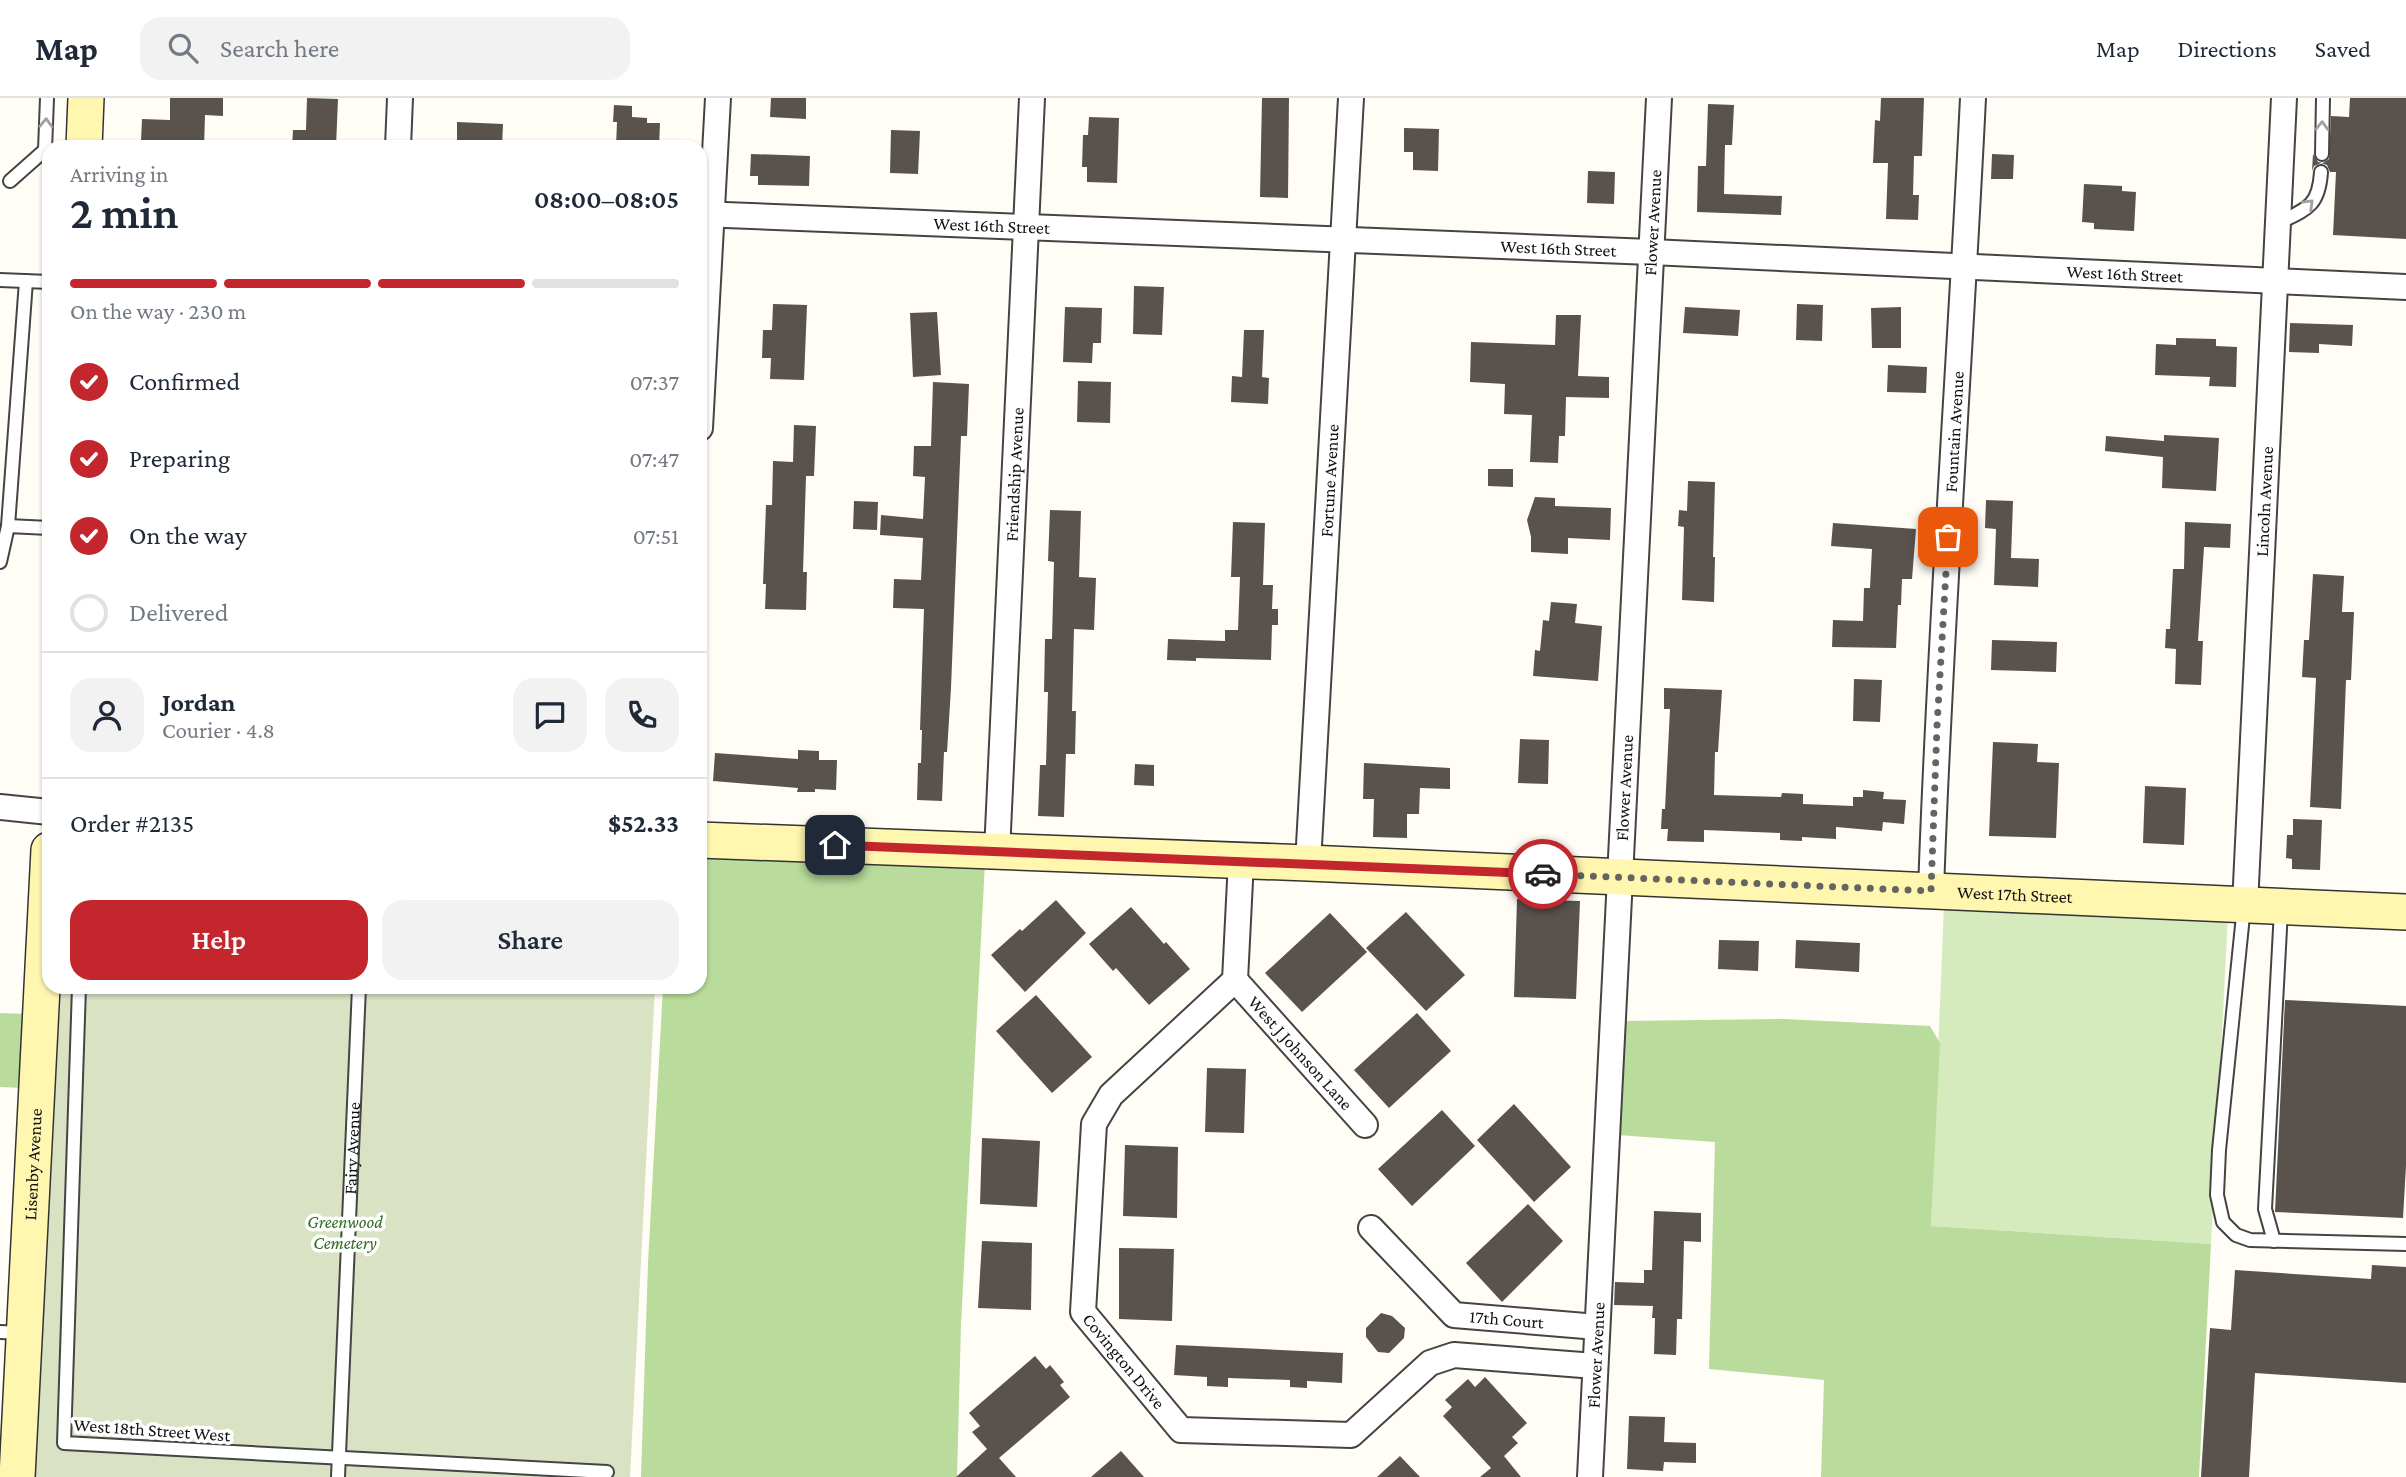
<!DOCTYPE html>
<meta charset="utf-8">
<style>
body{margin:0;font-family:"Crimson Pro",serif;background:#f2f2f3;color:#1f2937;height:100vh;display:flex;flex-direction:column;font-size:26px;white-space:nowrap}
*{box-sizing:border-box;margin:0}
p{font-size:23px;color:#747a83}
.icon{flex:none;width:38px;height:38px;fill:none;stroke:currentColor;stroke-width:2;stroke-linecap:round;stroke-linejoin:round}
.map{position:relative;flex:1;overflow:hidden}
.drawer{position:absolute;left:42px;top:42px;width:665px;height:854px;display:flex;flex-direction:column;background:#fff;border-radius:21px;box-shadow:0 2px 5px #0004}
.drawer>*{flex:none}
.pin{position:absolute;display:grid;place-items:center;width:60px;height:60px;color:#fff;margin:-30px;border-radius:14px;box-shadow:0 4px 10px #0006}
.courier{position:absolute;display:grid;place-items:center;width:70px;height:70px;margin:-35px;border:5px solid #c4262e;border-radius:50%;background:#fff;color:#222;box-shadow:0 2px 9px #0007}
.summary em{font-style:normal;font-weight:600}
.summary div{display:flex;flex-direction:column-reverse}
.summary{display:flex;align-items:center;justify-content:space-between;height:119px;padding:0 28px}
h1{font-size:46px;font-weight:600;line-height:52px}
.bar{display:grid;grid-template-columns:repeat(4,1fr);gap:10px 7px;align-content:center;height:84px;padding:0 28px}
.bar i{height:9px;border-radius:5px;background:#e0e1e3}
.bar .active{background:#c4262e}
.bar p{grid-column:span 4}
.line{display:flex;align-items:center;gap:18px;padding:0 28px;border-top:2px solid #e0e1e3}
.line div{flex:1}
.round{display:grid;place-items:center;flex:none;width:74px;height:74px;border-radius:21px;background:#f2f2f3}
ol{padding:0 28px;list-style:none}
li{display:flex;align-items:center;gap:21px;height:77px}
li p{margin-inline-start:auto}
li .icon{padding:7px;border-radius:50%;background:#c4262e;color:#fff;stroke-width:4}
li:last-child{color:#747a83}
li i{width:38px;height:38px;border:4px solid #e0e1e3;border-radius:50%}
.action{display:flex;gap:14px;margin-top:auto;padding:14px 28px}
.action a{flex:1;height:80px;border-radius:21px;background:#c4262e;color:#fff;font-size:28px;font-weight:600;line-height:80px;text-align:center}
.action a+a{background:#f2f2f3;color:#1f2937}
header{display:flex;align-items:center;gap:42px;box-sizing:border-box;height:98px;padding:0 35px;background:#fff;border-bottom:2px solid #e0e1e3}
header strong{font-size:33px}
nav{display:flex;gap:38px;margin-inline-start:auto;font-size:24px}
.search{width:490px;height:63px;background:#f2f2f3;display:flex;align-items:center;gap:18px;box-sizing:border-box;padding:0 24px;border-radius:21px;color:#747a83;font-size:26px}
.map>svg:first-child{display:block}
.green{fill:#d5ebbd}
.forest{fill:#b9dc9c}
.cemetery{fill:#d9e3c4}
.building{fill:#5a524d}
.lines{fill:none;stroke-linecap:round;stroke-linejoin:round}
.service-casing{stroke:#444;stroke-width:16}
.minor-casing{stroke:#444;stroke-width:28}
.secondary-casing{stroke:#333;stroke-width:38}
.service{stroke:#fff;stroke-width:12}
.minor{stroke:#fff;stroke-width:24}
.secondary{stroke:#fff6b0;stroke-width:35}
.oneway{stroke:#a0a0a0}
.done{stroke:#646461;stroke-width:7;stroke-dasharray:0 12.6}
.route{stroke:#c4262e;stroke-width:9}
.labels{text-anchor:middle;stroke-width:7;stroke-linejoin:round;paint-order:stroke}
.street-label{font-size:18px;fill:#111;stroke:#fff}
.park-label{font-size:18px;font-style:italic;fill:#2f6b1f;stroke:#fff}
</style>
<header>
<strong>Map</strong>
<div class="search"><svg class="icon" aria-label="search" viewBox="0 0 24 24"><circle cx="10" cy="10" r="6"/><path d="M15 15l6 6"/></svg>Search here</div>
<nav><a>Map</a><a>Directions</a><a>Saved</a></nav>
</header>
<div class="map">
<svg width="2406" height="1379" viewBox="0 0 2406 1379">
<rect width="100%" height="100%" fill="#fffdf5"/>
<path class="green" d="M1944 806 2228 818 2211 1146 1931 1128Z"/>
<path class="forest" d="M700 754 985 764 961 1226 957 1379H641L648 1165 663 889H700Z
M0 915 26 916 23 990 0 989Z
M1784 921 1930 928 1940 945 1931 1128 2211 1146 2199 1379H1821L1824 1282 1709 1271 1715 1044 1618 1037 1624 923Z"/>
<path class="cemetery" d="M61 889H655L630 1379H34Z"/>
<path class="building" d="M170 0H223V18L205 17 204 49H144L145 45 141 44 142 21 170 22Z
M307 0 338 1 336 49H292L293 32H306Z
M771 0H806V21L770 19Z
M1262 0H1289L1288 100 1260 99Z
M1881 0H1924L1922 58H1914L1913 97H1919L1918 122 1886 121 1888 65H1873L1875 22 1880 23Z
M2350 0H2406V141L2333 137 2336 74H2330L2327 67 2321 65 2314 68 2312 73 2313 56 2318 64 2323 65 2329 61 2331 18 2349 19Z
M1708 6 1734 7 1732 47H1725L1724 96 1782 98 1781 117 1697 114 1698 68H1706Z
M614 7 632 8V19L647 20V25H660L659 49H616L617 24H613Z
M1089 19 1119 20 1117 85 1087 84V69H1082L1083 37H1088Z
M457 24 503 26 502 49H457Z
M1404 30 1439 31 1438 73 1413 72V54H1404Z
M891 32 920 33 918 76 890 75Z
M751 56 810 58 809 88 758 87V78H750Z
M1992 56 2014 57 2013 81H1991Z
M1588 73 1615 74 1614 106 1587 105Z
M2084 86 2122 88V93L2136 94 2134 133 2094 131V125L2082 124Z
M1134 188 1164 189 1162 237 1133 236Z
M773 206 807 207 804 282 770 281 771 260H762L763 232H772Z
M1797 206 1823 207 1822 243 1796 242Z
M1065 209 1102 210 1101 245H1093L1092 265 1063 264Z
M1685 209 1740 212 1738 238 1683 235Z
M1901 209V250H1872L1871 210Z
M937 214 941 277 913 279 910 215Z
M1556 217H1581L1578 278 1609 279V300L1566 299 1565 338H1559L1558 365 1530 364 1532 317 1504 316 1505 286 1470 284 1471 244 1555 247Z
M2290 225 2353 227 2352 248 2319 246V255L2289 254Z
M1244 232H1264L1262 279 1269 280 1268 306 1231 304 1232 278 1242 279Z
M2176 240 2216 241V248L2237 249 2236 289 2209 288 2210 279 2155 277 2156 246 2176 247Z
M1888 267 1927 269 1926 295 1887 294Z
M1078 283 1111 284 1110 325 1077 324Z
M933 284 969 286 967 338H961L951 590 947 654H944L942 703 917 702 918 665H921L922 632H920L924 511 893 510 894 481 921 482 923 440 880 437 881 417 923 421 925 379 913 378 914 348H931Z
M794 327 816 328 814 378H806L803 474H807L806 512 765 511 766 486H763L766 407H772L773 363 793 364Z
M2164 337 2219 340 2216 393 2162 390 2163 359 2105 353 2106 338 2164 343Z
M1488 371H1513V389L1488 388Z
M1688 383 1715 384 1713 459H1715L1714 504 1682 502 1684 429 1678 428 1679 412 1687 413Z
M1535 399 1555 400V408L1611 410 1610 442 1568 440V456L1531 454V439L1527 422Z
M1986 402 2013 403 2011 460 2039 461 2038 489 1994 487 1996 431 1985 430Z
M854 403 878 404 877 432 853 431Z
M1050 412 1081 413 1079 479 1096 480 1094 532 1074 531 1072 613H1076L1075 656H1066L1064 719 1038 718 1040 667H1046L1048 594H1044L1045 541H1052L1054 464 1048 463Z
M1233 424 1265 425 1263 487H1273L1272 511H1278V527H1272L1271 562 1196 560V563L1167 562 1168 541 1225 543V532H1238L1240 479H1231Z
M2185 424 2231 426 2230 450 2204 449 2198 543H2203L2201 587 2175 586 2176 551 2165 550 2166 531H2170L2173 471H2184Z
M1833 425 1916 431 1912 481H1902L1901 507H1898L1896 550 1832 549 1833 522 1863 523 1864 490H1870L1872 451 1831 448Z
M2313 476 2344 478 2342 514H2354L2351 582H2346L2341 711 2310 709 2316 580 2302 579 2304 542H2309Z
M1551 504 1577 506 1575 525 1602 528 1598 583 1533 578 1535 552 1540 553 1543 522 1549 523Z
M1992 542 2057 544 2056 574 1991 572Z
M1854 581 1882 582 1880 624 1853 623Z
M1664 590 1722 592 1718 654H1715L1714 697 1781 699 1782 695 1803 696V706L1853 708V699H1863V692L1884 694 1883 701 1906 702 1904 726 1883 724 1882 733 1836 729V741L1802 739V743L1780 742V735L1704 732V744L1667 743 1668 731H1661L1662 711H1665L1670 611H1664Z
M1520 641 1549 642 1548 686 1518 685Z
M1993 644 2038 646 2037 664 2059 665 2056 740 1989 738Z
M798 652 819 653V662H837L836 692 815 691V694H797L798 690 713 683 715 655 798 661Z
M1364 665 1450 670V691L1420 690 1419 716H1407V740L1373 739 1374 701H1363Z
M1135 666 1154 667V688L1134 687Z
M2145 688 2186 690 2184 747 2143 745Z
M2293 721 2322 722 2320 772 2292 771V761L2286 760 2287 737H2293Z
M1517 801 1580 803 1576 901 1514 899Z
M1056 802 1086 835 1025 894 991 857 1020 831 1022 833Z
M1131 809 1164 846 1166 844 1190 871 1149 907 1116 870 1113 873 1089 846Z
M1406 814 1465 877 1426 913 1366 850Z
M1330 815 1367 854 1302 914 1265 875Z
M1719 842 1759 843 1758 873 1718 871Z
M1796 842 1860 845 1859 874 1795 870Z
M1036 897 1092 959 1052 995 996 933Z
M2285 902 2406 908V1068L2403 1120 2275 1114Z
M1417 915 1451 953 1389 1010 1354 972Z
M1207 970 1246 971 1244 1035 1205 1034Z
M1514 1006 1571 1069 1534 1104 1477 1042Z
M1442 1012 1475 1048 1412 1108 1378 1071Z
M982 1040 1040 1043 1037 1109 980 1106Z
M1125 1047 1178 1049 1177 1120 1123 1118Z
M1528 1106 1563 1143 1502 1204 1466 1165Z
M1654 1113 1701 1115V1144L1684 1143 1682 1221H1677L1676 1257 1654 1256 1655 1220H1652L1653 1208 1614 1207 1615 1184 1644 1185V1172H1652Z
M982 1143 1032 1145 1031 1212 978 1210Z
M1119 1150 1174 1151 1172 1223 1119 1221Z
M2372 1167 2406 1169V1285L2255 1275 2249 1379H2201L2210 1230 2231 1232 2235 1172 2371 1181Z
M1381 1215 1392 1218 1405 1230 1404 1240 1389 1255 1378 1254 1366 1239V1230Z
M1176 1247 1343 1255 1342 1285 1307 1283V1290L1290 1289V1282L1228 1280V1289L1207 1288V1279L1174 1277Z
M1035 1258 1046 1271 1050 1267 1064 1284 1060 1287 1070 1299 999 1360 1016 1379H956L987 1351 972 1334 980 1328 969 1315Z
M1485 1279 1527 1325 1512 1339 1518 1345 1504 1358 1521 1379H1480L1491 1370 1443 1318 1452 1309 1445 1302 1468 1281 1475 1289Z
M1629 1318 1665 1319 1664 1344 1696 1345V1365L1664 1364 1663 1373 1627 1371Z
M1121 1353 1144 1379H1091Z
M1400 1358 1420 1379H1377Z"/>
<g class="lines">
<g class="service-casing">
<g id="service">
<path d="M2322 56 2323 0"/>
<path d="M10 83 45 52 47 0"/>
<path d="M2278 125C2307 111 2319 108 2321 74"/>
<path d="M0 182 49 184"/>
<path d="M8 428 26 183"/>
<path d="M0 464 8 428 49 430"/>
<path d="M2244 808 2219 1052 2217 1097 2223 1124 2236 1137 2250 1142 2406 1146"/>
<path d="M79 889 64 1345 607 1374"/>
<path d="M2274 1143 2265 1111 2281 812"/>
<path d="M0 1234 24 1235"/>
<path id="s1" d="M338 1379 359 889"/>
</g>
</g>
<g class="minor-casing">
<g id="minor">
<path d="M398 49 400 0"/>
<path id="s2" d="M700 116 1651 154 2406 189"/>
<path d="M700 330 718 0"/>
<path d="M0 709 49 714"/>
<path id="s3" d="M997 754 1032 0"/>
<path id="s4" d="M1241 763 1235 882 1111 997 1094 1026 1083 1214 1181 1332 1351 1337 1430 1265 1454 1257 1595 1268"/>
<path id="s5" d="M1308 765 1351 0"/>
<path id="s6" d="M1931 793C1940 529 1960 265 1973 0"/>
<path id="s7" d="M2245 807 2284 0"/>
<path id="s8" d="M1235 882 1365 1027"/>
<path id="s9" d="M1371 1130 1454 1217 1597 1229"/>
<path id="s10" d="M1590 1379 1659 0"/>
</g>
</g>
<g class="secondary-casing">
<g id="secondary">
<path d="M84 49 86 0"/>
<path id="s11" d="M700 742 1308 765 2406 814"/>
<path id="s12" d="M17 1379 49 752"/>
</g>
</g>
<use href="#service" class="service"/>
<use href="#minor" class="minor"/>
<use href="#secondary" class="secondary"/>
</g>
<defs><path id="oneway-chevron" d="M-2-3.5L2.5 0L-2 3.5" fill="none" stroke-width="1.6" stroke-linecap="round" stroke-linejoin="round" transform="scale(1.75)"/></defs>
<g class="oneway">
<use href="#oneway-chevron" transform="translate(46 25) rotate(-88)"/>
<use href="#oneway-chevron" transform="translate(2322 28) rotate(-88)"/>
<use href="#oneway-chevron" transform="translate(2309 106) rotate(-44)"/>
</g>
<g class="lines">
<path class="done" d="M1543 776 1931 793 1937 628 1948 439"/>
<path class="route" d="M835 747 1543 776"/>
</g>
<g class="labels">
<g class="street-label">
<text dy="6" stroke="none"><textPath href="#s10" startOffset="1256">Flower Avenue</textPath></text>
<text dy="6" stroke="none"><textPath href="#s2" startOffset="292">West 16th Street</textPath></text>
<text dy="6" stroke="none"><textPath href="#s2" startOffset="859">West 16th Street</textPath></text>
<text dy="6" stroke="none"><textPath href="#s2" startOffset="1426">West 16th Street</textPath></text>
<text dy="6" stroke="none"><textPath href="#s6" startOffset="460">Fountain Avenue</textPath></text>
<text dy="6" stroke="none"><textPath href="#s3" startOffset="378">Friendship Avenue</textPath></text>
<text dy="6" stroke="none"><textPath href="#s5" startOffset="383">Fortune Avenue</textPath></text>
<text dy="6" stroke="none"><textPath href="#s7" startOffset="404">Lincoln Avenue</textPath></text>
<text dy="6" stroke="none"><textPath href="#s10" startOffset="690">Flower Avenue</textPath></text>
<text dy="6" stroke="none"><textPath href="#s11" startOffset="1316">West 17th Street</textPath></text>
<text dy="6" stroke="none"><textPath href="#s8" startOffset="98">West J Johnson Lane</textPath></text>
<text dy="6" stroke="none"><textPath href="#s1" startOffset="329">Fairy Avenue</textPath></text>
<text dy="6" stroke="none"><textPath href="#s12" startOffset="313">Lisenby Avenue</textPath></text>
<text dy="6" stroke="none"><textPath href="#s9" startOffset="173">17th Court</textPath></text>
<text dy="6" stroke="none"><textPath href="#s10" startOffset="122">Flower Avenue</textPath></text>
<text dy="6" stroke="none"><textPath href="#s4" startOffset="574">Covington Drive</textPath></text>
<text transform="translate(152 1332) rotate(4)" y="6">West 18th Street West</text>
</g>
<g class="park-label">
<text x="345" y="1130">Greenwood<tspan x="345" dy="21">Cemetery</tspan></text>
</g>
</g>
</svg>
<div class="pin" style="left:1948px;top:439px;background:#ea580c"><svg class="icon" aria-label="bag" viewBox="0 0 24 24"><path d="M5 8h14l-1 12H6zM9 8a3 3 0 0 1 6 0"/></svg></div>
<div class="pin" style="left:835px;top:747px;background:#1f2937"><svg class="icon" aria-label="home" viewBox="0 0 24 24"><path d="M3 11l9-7 9 7M6 9v11h12V9"/></svg></div>
<div class="courier" style="left:1543px;top:776px"><svg class="icon" aria-label="car" viewBox="0 0 24 24"><path d="M5 17H2v-5l4-1 3-4h7l3 4 3 1v5h-3M9 17h6M6 11h13"/><circle cx="7" cy="17" r="2"/><circle cx="17" cy="17" r="2"/></svg></div>
<section class="drawer">
<div class="summary"><div><h1>2 min</h1><p>Arriving in</p></div><em>08:00–08:05</em></div>
<div class="bar"><i class="active"></i><i class="active"></i><i class="active"></i><i></i><p>On the way · 230 m</p></div>
<ol>
<li><svg class="icon" aria-label="check" viewBox="0 0 24 24"><path d="M5 12l5 5 9-10"/></svg>Confirmed<p>07:37</p></li>
<li><svg class="icon" aria-label="check" viewBox="0 0 24 24"><path d="M5 12l5 5 9-10"/></svg>Preparing<p>07:47</p></li>
<li><svg class="icon" aria-label="check" viewBox="0 0 24 24"><path d="M5 12l5 5 9-10"/></svg>On the way<p>07:51</p></li>
<li><i></i>Delivered</li>
</ol>
<div class="line" style="height:126px"><a class="round"><svg class="icon" aria-label="person" viewBox="0 0 24 24"><circle cx="12" cy="8" r="4"/><path d="M4 21q1-7 8-7t8 7"/></svg></a><div><b>Jordan</b><p>Courier · 4.8</p></div><a class="round"><svg class="icon" aria-label="chat" viewBox="0 0 24 24"><path d="M4 5h16v11H9l-5 4z"/></svg></a><a class="round"><svg class="icon" aria-label="phone" viewBox="0 0 24 24"><path d="M5 4h4l2 5-3 2q2 4 5 5l2-3 5 2v4C11 20 4 13 5 4z"/></svg></a></div>
<div class="line" style="height:91px"><div>Order #2135</div><b>$52.33</b></div>
<div class="action"><a>Help</a><a>Share</a></div>
</section>
</div>
